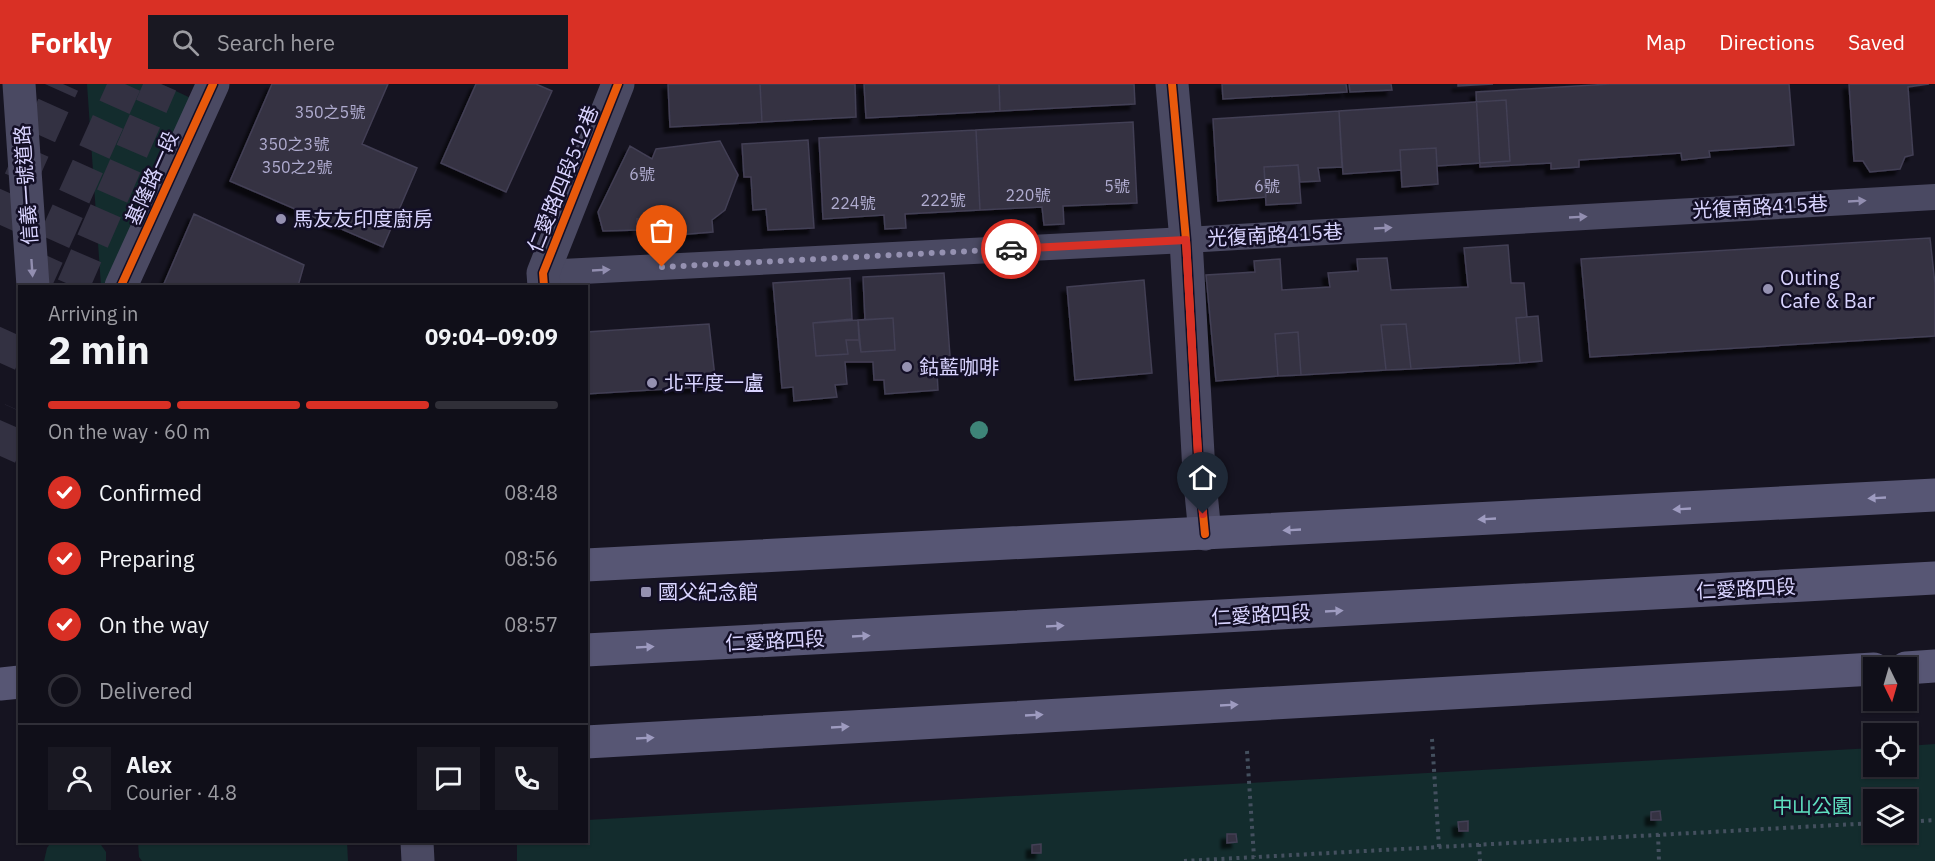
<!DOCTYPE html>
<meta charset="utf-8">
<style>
body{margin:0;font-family:"IBM Plex Sans","Noto Sans TC",sans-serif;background:#191822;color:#f1f3f6;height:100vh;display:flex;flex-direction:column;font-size:22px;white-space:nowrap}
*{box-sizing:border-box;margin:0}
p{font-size:20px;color:#9c9ca2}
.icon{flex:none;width:33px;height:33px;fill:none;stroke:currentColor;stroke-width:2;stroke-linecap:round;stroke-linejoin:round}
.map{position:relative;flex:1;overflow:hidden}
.drawer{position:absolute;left:18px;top:201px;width:570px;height:558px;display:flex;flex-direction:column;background:#100f19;border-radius:0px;box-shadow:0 2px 4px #0004,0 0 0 2px #302f38}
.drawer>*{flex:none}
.needle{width:39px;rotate:175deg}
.tools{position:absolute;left:1863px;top:573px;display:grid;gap:12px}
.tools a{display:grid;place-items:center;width:54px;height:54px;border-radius:0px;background:#100f19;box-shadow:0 2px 4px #0004,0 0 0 2px #302f38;font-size:30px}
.pin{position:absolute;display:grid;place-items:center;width:51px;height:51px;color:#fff;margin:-62px -26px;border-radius:50% 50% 50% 0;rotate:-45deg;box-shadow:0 0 6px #0007}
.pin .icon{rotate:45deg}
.courier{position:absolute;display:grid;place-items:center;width:60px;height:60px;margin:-30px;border:4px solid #d93025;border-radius:50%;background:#fff;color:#222;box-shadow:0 2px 8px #0007}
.head em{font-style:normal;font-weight:700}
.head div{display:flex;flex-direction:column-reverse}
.head{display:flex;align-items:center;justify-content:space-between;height:102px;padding:0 30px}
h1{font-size:39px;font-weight:700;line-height:45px}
.bar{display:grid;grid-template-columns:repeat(4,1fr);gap:9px 6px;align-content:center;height:72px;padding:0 30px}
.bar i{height:8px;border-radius:4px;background:#302f38}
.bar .current{background:#d93025}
.bar p{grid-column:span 4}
.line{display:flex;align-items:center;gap:15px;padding:0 30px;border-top:2px solid #302f38}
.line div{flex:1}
.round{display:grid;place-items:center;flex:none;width:63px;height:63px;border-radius:0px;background:#191822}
ol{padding:0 30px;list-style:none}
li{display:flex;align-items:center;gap:18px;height:66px}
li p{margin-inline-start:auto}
li .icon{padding:6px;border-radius:50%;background:#d93025;color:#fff;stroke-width:4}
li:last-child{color:#9c9ca2}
li i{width:33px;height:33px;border:3px solid #302f38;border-radius:50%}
header{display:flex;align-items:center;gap:36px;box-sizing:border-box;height:84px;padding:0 30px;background:#d93025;color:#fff}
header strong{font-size:28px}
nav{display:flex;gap:33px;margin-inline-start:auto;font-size:21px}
.search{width:420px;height:54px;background:#191822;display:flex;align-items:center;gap:15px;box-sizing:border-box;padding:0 21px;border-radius:0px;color:#9c9ca2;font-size:22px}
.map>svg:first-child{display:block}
.green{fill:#132c2d;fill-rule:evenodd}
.building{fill:#343243;stroke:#433f54;stroke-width:1.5;filter:url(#shadow)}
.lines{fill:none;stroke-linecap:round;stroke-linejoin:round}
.secondary-tunnel{stroke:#333142;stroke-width:33;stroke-dasharray:33 16;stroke-linecap:butt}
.primary-tunnel{stroke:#333142;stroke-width:33;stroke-dasharray:33 16;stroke-linecap:butt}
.path{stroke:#44505f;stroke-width:4;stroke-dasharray:3 4.5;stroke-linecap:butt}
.service{stroke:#4a4962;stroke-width:26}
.minor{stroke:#4a4962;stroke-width:33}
.tertiary{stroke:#4a4962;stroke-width:33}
.secondary{stroke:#575674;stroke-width:33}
.cycleway-casing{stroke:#130f26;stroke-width:11}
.cycleway{stroke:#e8590c;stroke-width:8}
.tree{fill:#3e8478}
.oneway{fill:#928eb0}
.oneway2{fill:#9e9bc0}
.done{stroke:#9591b1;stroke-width:6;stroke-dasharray:0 10.8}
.route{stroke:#d93025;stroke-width:8}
.poi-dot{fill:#9591b1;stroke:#130f26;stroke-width:2}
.labels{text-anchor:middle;stroke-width:5;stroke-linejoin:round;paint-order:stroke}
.number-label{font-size:16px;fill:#b0acd0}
.street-label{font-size:20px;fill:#d9d4ff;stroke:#130f26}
.poi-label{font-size:20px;fill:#d9d4ff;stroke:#130f26;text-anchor:start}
.park-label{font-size:20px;fill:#5fe0c0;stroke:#130f26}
</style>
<header>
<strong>Forkly</strong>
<div class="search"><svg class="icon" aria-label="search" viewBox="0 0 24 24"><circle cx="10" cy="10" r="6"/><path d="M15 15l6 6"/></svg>Search here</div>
<nav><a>Map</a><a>Directions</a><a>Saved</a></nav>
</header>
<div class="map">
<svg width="1935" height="777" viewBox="0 0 1935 777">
<defs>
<filter id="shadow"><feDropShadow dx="-5.5" dy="5.5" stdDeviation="1.5" flood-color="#0009"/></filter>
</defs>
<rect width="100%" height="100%" fill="#161421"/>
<path class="green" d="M87 0H161L197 17 117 202H101Z
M1935 660V777H517V758H586L587 736 1873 664 1874 682H1906L1907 662ZM1874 716H1906V748H1874Z
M51 758H99L106 768V777H44L47 764Z
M138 758H347L348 777H142L139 773Z"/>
<path class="building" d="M272 0H388L362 60 417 84 383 163 230 97Z
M476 0H536L552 7 506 108 441 79Z
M668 0H760L762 38 670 43Z
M760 0H855L856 33 762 38Z
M864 0H999L1000 27 866 34Z
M999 0H1134L1135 20 1000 27Z
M1222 0H1346L1347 8 1223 15Z
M1349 0H1391L1392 6 1350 8Z
M1458 0H1493L1458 2Z
M1610 0H1789L1794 61 1709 67 1710 73 1682 76 1681 69 1579 76V83L1551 85V79L1480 83 1476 8Z
M1849 0H1929L1908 3 1913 71 1905 73 1900 85 1870 88 1863 77H1854Z
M1506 16 1510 77 1437 82 1436 64 1400 66 1401 86 1343 90 1339 27Z
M1339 27 1342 83 1318 84 1320 97 1300 98 1298 81 1264 83 1266 113 1218 117 1213 35Z
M1133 38 1137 119 1063 122 1064 140 1044 141 1042 123 980 126 976 46Z
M976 46 980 126 905 130 906 144 885 145 884 131 823 135 819 54Z
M808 56 814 144 768 146 766 125 753 126 751 93H744L742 60Z
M720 57 738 91 725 126 712 136 713 148 652 153 653 134 637 135 638 146 603 147 598 128 630 62 652 75 656 65Z
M1436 64 1438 100 1402 103 1400 66Z
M1298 81 1301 119 1266 121 1264 83Z
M194 130 304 181 298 202H163Z
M1930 154 1935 200V252L1590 273 1581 175Z
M1508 161 1511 199H1524L1527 233 1516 234 1520 279 1411 285 1406 240 1381 241 1386 286 1301 291 1298 248 1275 250 1278 292 1216 297 1206 191 1255 188 1254 177 1280 175 1282 206 1330 203 1328 189 1358 187 1357 175 1387 174 1391 206 1468 203 1464 164Z
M944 189 951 286 937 287 938 306 885 310 884 296H874L873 278H845L847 300 835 301 837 313 794 317 793 303 782 304 773 199 850 194 852 235 813 239 816 272 848 270 846 256H859L861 268 895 266 893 234 865 236 863 193Z
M1144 196 1152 289 1075 296 1067 203Z
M1538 232 1542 277 1520 279 1516 234Z
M893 234 895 266 861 268 858 236Z
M858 236 859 256H846L848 270 816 272 813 239Z
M709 240 716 302 586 310V248Z
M1406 240 1411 285 1386 286 1381 241Z
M1298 248 1301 291 1278 292 1275 250Z
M1660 727 1661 736H1651V728Z
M1468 737V747H1459L1458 738Z
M1227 750H1236L1237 758 1227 759Z
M1041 760V769H1032V761Z"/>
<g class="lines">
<path class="secondary-tunnel" d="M73 202 161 0
M0 372 20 327"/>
<path class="primary-tunnel" d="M0 141 63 0
M34 202 125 0
M0 279 20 235"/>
<path class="path" d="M1432 655 1439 763
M1247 667 1254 773
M1906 738 1935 736
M1658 750 1659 777
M1479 760 1480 777
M1184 777 1874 739"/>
<path class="service" d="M543 189 1186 156 1935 113"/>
<path class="minor" d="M1172 0 1186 156 1199 388 1205 450
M121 202 213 0
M544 202 543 189 618 0"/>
<path class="tertiary" d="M19 0 33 202
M417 758 418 777"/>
<path class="secondary" d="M586 481 1935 411
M586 566 1935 494
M1906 584 1935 582
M0 600 20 598
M586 658 1874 585"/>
<g class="cycleway-casing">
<path id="cycleway" d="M1172 0 1186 156 1199 388 1205 450
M121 202 213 0
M544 202 543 189 618 0"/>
</g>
<use href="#cycleway" class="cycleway"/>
</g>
<circle class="tree" cx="979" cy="346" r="9"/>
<defs><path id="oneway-solid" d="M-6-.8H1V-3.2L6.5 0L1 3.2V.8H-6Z" transform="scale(1.5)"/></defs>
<g class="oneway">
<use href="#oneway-solid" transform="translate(1857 117) rotate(-3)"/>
<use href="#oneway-solid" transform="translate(1578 133) rotate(-3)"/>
<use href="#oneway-solid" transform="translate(1383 144) rotate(-3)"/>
<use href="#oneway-solid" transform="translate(32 184) rotate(86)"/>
<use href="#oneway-solid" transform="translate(601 186) rotate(-3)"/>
</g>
<g class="oneway2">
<use href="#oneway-solid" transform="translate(1877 414) rotate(177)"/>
<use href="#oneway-solid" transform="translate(1682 425) rotate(177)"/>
<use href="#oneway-solid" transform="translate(1487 435) rotate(177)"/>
<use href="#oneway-solid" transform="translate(1292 446) rotate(177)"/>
<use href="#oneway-solid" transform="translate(1334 527) rotate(-3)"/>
<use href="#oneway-solid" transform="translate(1055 542) rotate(-3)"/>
<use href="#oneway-solid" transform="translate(861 552) rotate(-3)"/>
<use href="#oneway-solid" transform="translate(645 563) rotate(-3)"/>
<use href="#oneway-solid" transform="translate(1229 621) rotate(-3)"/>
<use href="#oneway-solid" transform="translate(1034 631) rotate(-3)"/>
<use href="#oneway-solid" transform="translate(840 643) rotate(-3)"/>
<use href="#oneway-solid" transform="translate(645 654) rotate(-3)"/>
</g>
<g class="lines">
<path class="done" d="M662 183 1011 165"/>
<path class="route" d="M1011 165 1186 156 1199 388 1203 430"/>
</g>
<g class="poi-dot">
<circle cx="281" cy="135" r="6"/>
<circle cx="1768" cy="205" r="6"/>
<circle cx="907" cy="283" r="6"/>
<circle cx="652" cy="299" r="6"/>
<rect x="640" y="502" width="12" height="12" rx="3"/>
</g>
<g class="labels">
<g class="number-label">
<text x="330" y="34">350之5號</text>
<text x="294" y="66">350之3號</text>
<text x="297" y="89">350之2號</text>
<text x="642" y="96">6號</text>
<text x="1117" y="108">5號</text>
<text x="1267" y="108">6號</text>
<text x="1028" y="117">220號</text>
<text x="943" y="122">222號</text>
<text x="853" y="125">224號</text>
</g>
<g class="street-label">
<text transform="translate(152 94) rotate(-66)" y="7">基隆路一段</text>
<text transform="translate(563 95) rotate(-68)" y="7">仁愛路四段512巷</text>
<text transform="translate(26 101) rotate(-94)" y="7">信義一號道路</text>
<text transform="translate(1760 123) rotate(-3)" y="7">光復南路415巷</text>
<text transform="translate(1275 151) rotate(-3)" y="7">光復南路415巷</text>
<text transform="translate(1746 505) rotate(-3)" y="7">仁愛路四段</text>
<text transform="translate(1261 531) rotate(-3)" y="7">仁愛路四段</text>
<text transform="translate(775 557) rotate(-3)" y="7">仁愛路四段</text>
</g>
<g class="poi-label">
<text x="293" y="142">馬友友印度廚房</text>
<text x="1780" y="201">Outing<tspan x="1780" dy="23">Cafe &amp; Bar</tspan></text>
<text x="919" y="290">鈷藍咖啡</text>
<text x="664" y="306">北平度一盧</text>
<text x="658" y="515">國父紀念館</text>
</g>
<g class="park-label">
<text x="1812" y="729">中山公園</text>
</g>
</g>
</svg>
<div class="tools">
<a><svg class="needle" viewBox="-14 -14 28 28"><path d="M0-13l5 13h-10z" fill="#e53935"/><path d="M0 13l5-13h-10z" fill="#9c9ca2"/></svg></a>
<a><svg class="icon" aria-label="locate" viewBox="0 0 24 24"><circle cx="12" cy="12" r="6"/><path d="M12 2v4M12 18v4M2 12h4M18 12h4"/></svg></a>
<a><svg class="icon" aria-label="layers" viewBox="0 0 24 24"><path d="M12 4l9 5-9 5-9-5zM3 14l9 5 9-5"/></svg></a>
</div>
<div class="pin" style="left:662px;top:183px;background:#ea580c"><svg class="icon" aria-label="bag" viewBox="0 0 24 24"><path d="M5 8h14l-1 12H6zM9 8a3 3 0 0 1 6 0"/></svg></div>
<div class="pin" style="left:1203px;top:430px;background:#1f2937"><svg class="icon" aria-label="home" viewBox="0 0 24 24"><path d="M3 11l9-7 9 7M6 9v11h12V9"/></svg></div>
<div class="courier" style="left:1011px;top:165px"><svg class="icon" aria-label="car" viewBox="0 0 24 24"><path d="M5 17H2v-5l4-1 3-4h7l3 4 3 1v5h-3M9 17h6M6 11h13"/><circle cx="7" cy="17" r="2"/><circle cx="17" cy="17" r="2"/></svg></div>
<section class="drawer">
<div class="head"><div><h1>2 min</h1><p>Arriving in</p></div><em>09:04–09:09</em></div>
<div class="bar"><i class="current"></i><i class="current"></i><i class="current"></i><i></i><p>On the way · 60 m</p></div>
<ol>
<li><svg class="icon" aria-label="check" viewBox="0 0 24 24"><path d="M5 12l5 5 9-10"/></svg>Confirmed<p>08:48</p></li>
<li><svg class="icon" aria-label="check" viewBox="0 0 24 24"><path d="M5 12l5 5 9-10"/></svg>Preparing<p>08:56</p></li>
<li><svg class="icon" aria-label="check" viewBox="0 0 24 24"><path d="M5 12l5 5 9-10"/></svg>On the way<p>08:57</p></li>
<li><i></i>Delivered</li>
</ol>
<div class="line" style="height:108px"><a class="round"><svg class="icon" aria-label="person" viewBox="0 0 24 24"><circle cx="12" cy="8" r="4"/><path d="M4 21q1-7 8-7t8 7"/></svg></a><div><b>Alex</b><p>Courier · 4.8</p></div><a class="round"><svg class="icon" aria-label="chat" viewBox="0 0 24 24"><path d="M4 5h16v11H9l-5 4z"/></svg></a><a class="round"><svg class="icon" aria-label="phone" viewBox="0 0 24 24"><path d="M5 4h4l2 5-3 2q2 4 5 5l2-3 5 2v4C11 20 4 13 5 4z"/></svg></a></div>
</section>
</div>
